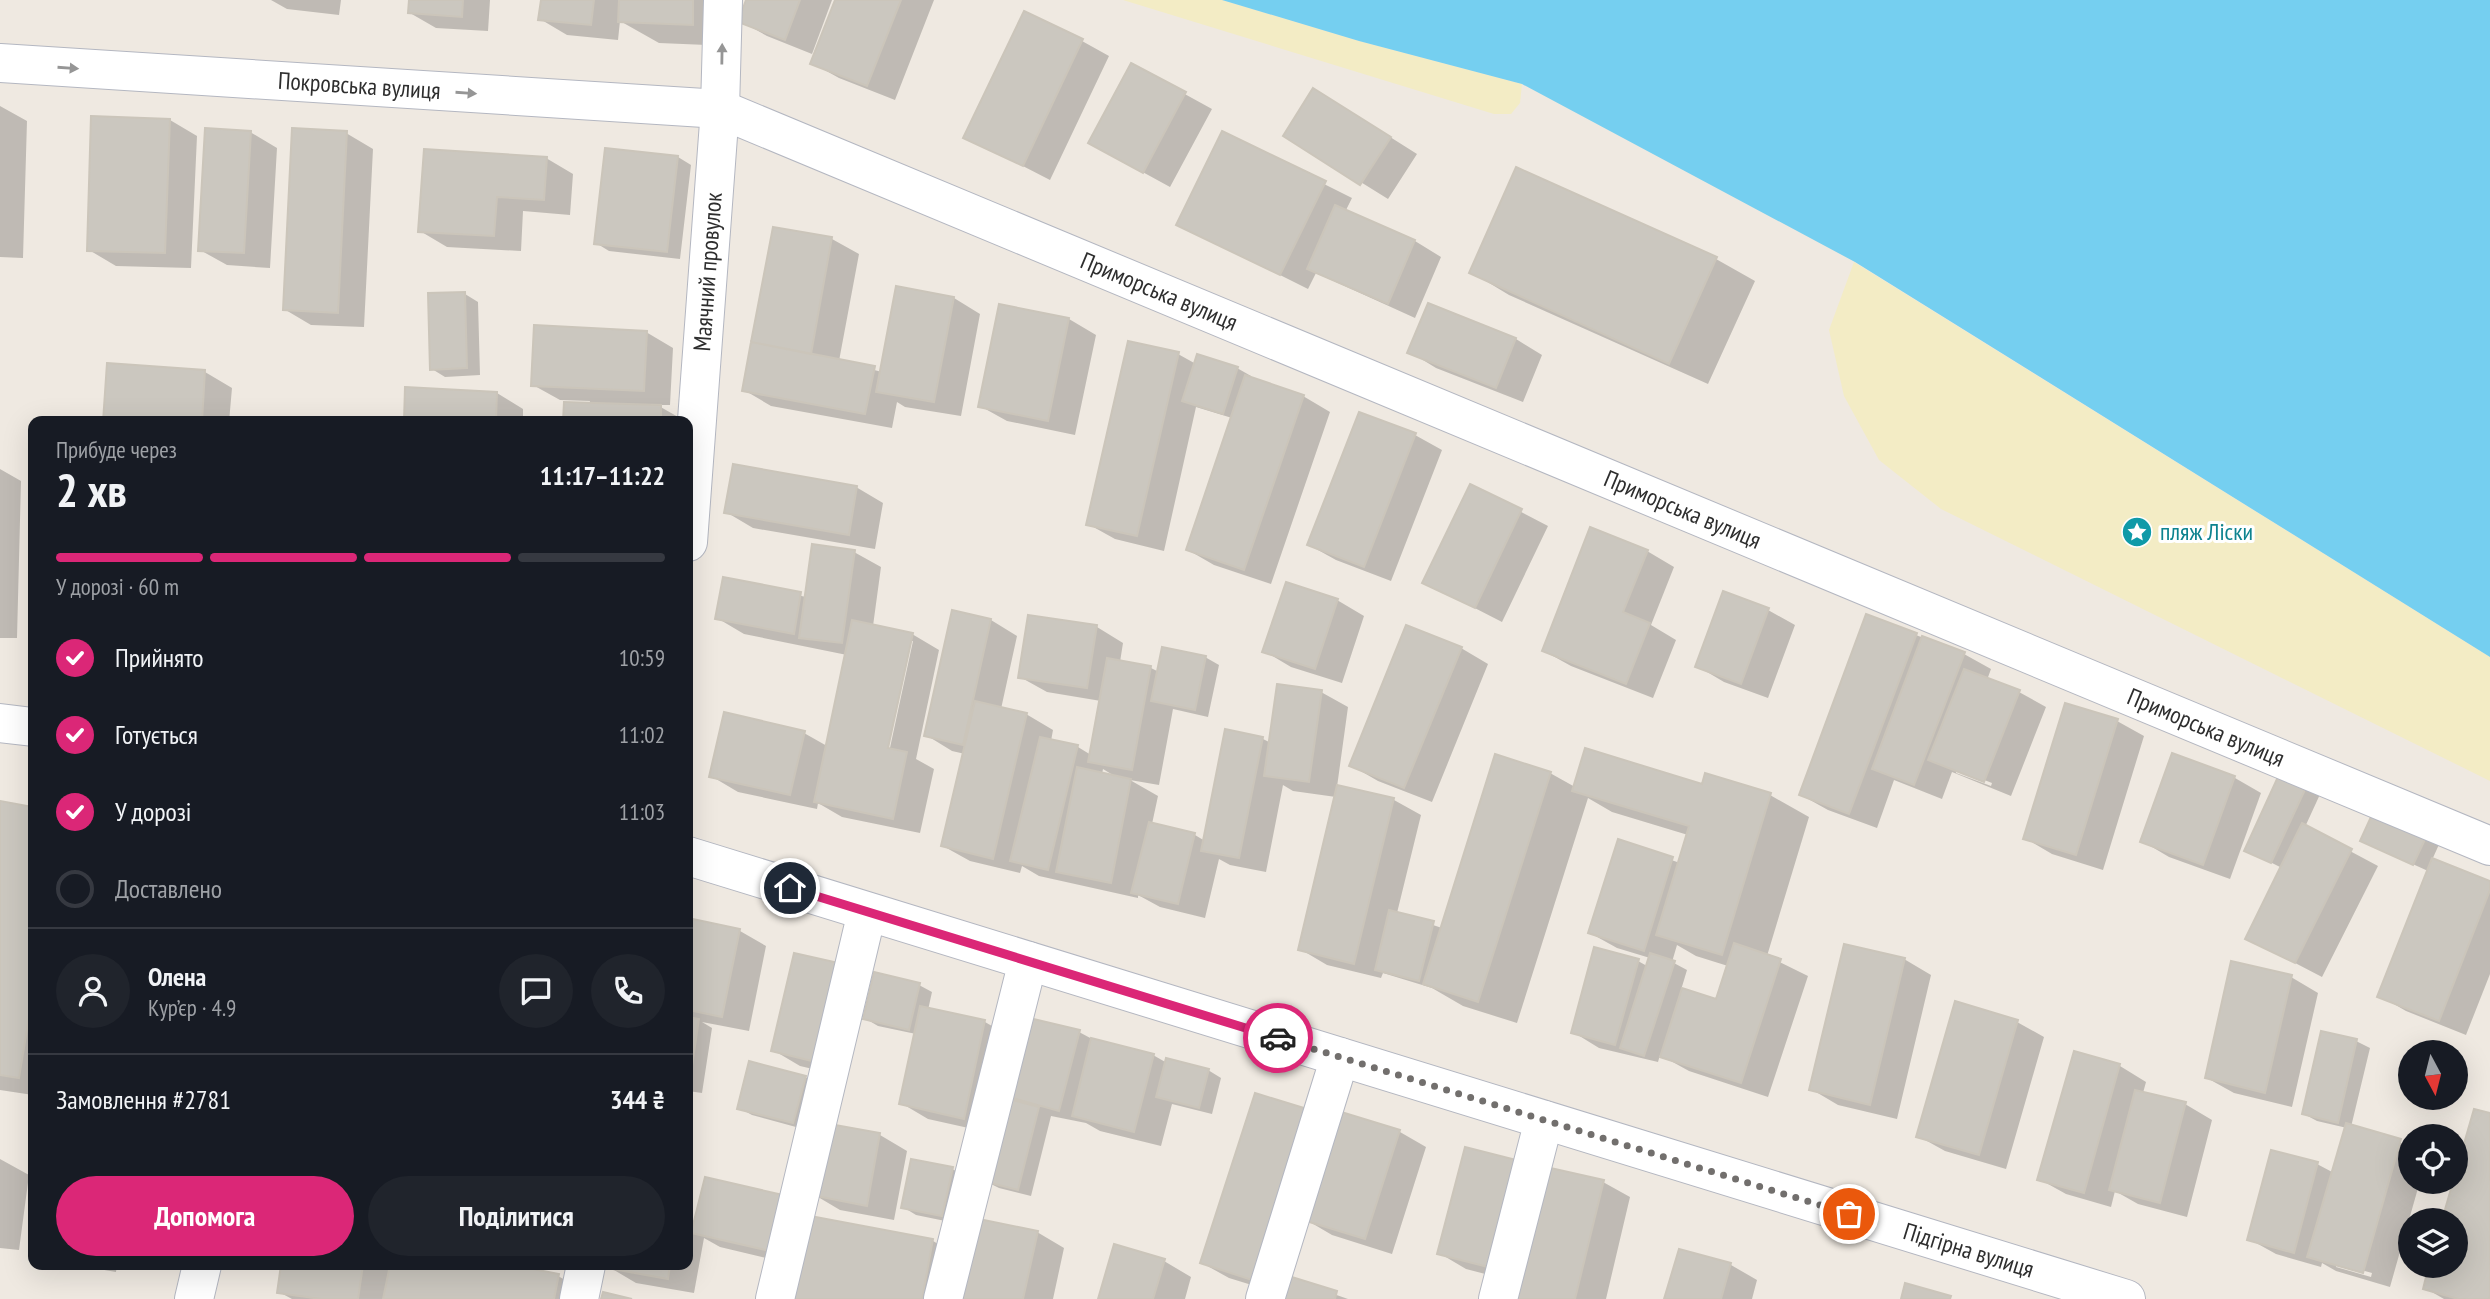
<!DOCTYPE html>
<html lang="uk">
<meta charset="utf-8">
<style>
body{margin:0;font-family:"PT Sans Narrow",sans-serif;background:#20242c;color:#f1f3f6;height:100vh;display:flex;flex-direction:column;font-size:26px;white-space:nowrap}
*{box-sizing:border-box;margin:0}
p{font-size:23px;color:#9ea1a6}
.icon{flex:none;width:38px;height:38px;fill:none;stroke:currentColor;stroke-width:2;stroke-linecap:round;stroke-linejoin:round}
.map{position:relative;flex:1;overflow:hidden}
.side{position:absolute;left:28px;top:416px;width:665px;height:854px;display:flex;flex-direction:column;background:#171b24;border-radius:14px;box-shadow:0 7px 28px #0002}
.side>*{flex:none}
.needle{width:46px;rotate:173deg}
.tools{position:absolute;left:2398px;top:1040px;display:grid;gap:14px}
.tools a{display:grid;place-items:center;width:70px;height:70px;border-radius:50%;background:#171b24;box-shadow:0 7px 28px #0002;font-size:35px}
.pin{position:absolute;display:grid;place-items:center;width:60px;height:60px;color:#fff;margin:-30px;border:4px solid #fff;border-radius:50%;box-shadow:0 2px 7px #0007}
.courier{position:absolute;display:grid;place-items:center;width:70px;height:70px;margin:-35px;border:5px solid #db2777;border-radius:50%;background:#fff;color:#222;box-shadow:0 2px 9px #0007}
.overview em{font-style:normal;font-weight:700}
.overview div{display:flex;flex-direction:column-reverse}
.overview{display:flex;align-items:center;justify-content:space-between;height:119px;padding:0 28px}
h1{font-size:46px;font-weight:700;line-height:52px}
.bar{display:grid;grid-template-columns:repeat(4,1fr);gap:10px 7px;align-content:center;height:84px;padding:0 28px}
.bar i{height:9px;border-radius:5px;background:#363941}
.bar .current{background:#db2777}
.bar p{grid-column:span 4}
.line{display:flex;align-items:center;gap:18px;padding:0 28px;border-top:2px solid #363941}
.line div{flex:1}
.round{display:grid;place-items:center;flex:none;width:74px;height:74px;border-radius:37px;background:#20242c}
ol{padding:0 28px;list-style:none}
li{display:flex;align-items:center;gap:21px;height:77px}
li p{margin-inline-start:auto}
li .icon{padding:7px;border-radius:50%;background:#db2777;color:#fff;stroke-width:4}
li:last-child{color:#9ea1a6}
li i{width:38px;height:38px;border:4px solid #363941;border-radius:50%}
.button{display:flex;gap:14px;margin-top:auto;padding:14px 28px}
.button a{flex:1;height:80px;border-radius:42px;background:#db2777;color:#fff;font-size:28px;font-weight:700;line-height:80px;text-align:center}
.button a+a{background:#20242c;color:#f1f3f6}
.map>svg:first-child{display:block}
.sand{fill:#f3ecc5}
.water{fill:#75cff0}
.shadow{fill:#0003;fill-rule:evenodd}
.building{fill:#cbc7bf;stroke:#cbc5ba;stroke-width:2}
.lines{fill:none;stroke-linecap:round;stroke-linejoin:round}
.minor-casing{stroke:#b4b7c1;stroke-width:40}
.minor{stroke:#fff;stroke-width:38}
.oneway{fill:#969696}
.done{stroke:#726f6d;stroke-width:7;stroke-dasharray:0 12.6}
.route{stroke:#db2777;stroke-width:9}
.labels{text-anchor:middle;stroke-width:6;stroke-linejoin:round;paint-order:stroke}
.street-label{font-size:24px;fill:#2e2e2e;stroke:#fff}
.culture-label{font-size:24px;fill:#0d838f;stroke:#fff;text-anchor:start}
</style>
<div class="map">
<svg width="2490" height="1299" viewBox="0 0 2490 1299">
<rect width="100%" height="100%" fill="#efe9e1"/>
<path class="sand" d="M1123 0H1222L1359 41 1522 84 1520 103 1511 114H1494Z
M1854 262 2490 657V781L1941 509 1879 460 1844 396 1829 330Z"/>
<path class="water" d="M1222 0H2490V657L1855 262 1522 84 1359 41Z"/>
<path class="shadow" d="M271 0H341L339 15 287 9Z
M410 0H490L488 31 436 28 410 13Z
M542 0H732L731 46 659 43 620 21 618 40 567 35 540 19Z
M748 0H832L812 54 767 36 740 21Z
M837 0H934L895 100 839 78 812 63Z
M1082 41 1109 56 1050 180 966 137Z
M1132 65 1212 109 1170 187 1117 158Z
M0 106 27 121 23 258 0 257Z
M1341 106 1417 154 1388 199 1285 135Z
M170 120 197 136 191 268 116 266 89 250Z
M250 132 277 148 270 268 227 265 200 250Z
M346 133 373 149 364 327 311 325 284 309Z
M1222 133 1352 198 1345 212 1415 241 1441 257 1415 318 1316 273 1308 289 1178 224Z
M678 157 691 165 680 259 609 251 596 243Z
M546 158 573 174 570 215 523 211 521 251 447 247 420 231Z
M1517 169 1716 259 1755 281 1708 384 1509 295 1471 272Z
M774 229 832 239 859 254 839 361 882 372 954 298 980 314 961 416 905 407 897 402 892 428 771 406 744 390Z
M465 294 478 302 480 375 445 377 432 369Z
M1429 305 1516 339 1542 355 1523 402 1436 368 1410 352Z
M1069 319 1096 335 1075 435 1007 421 980 406Z
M646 332 673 348 670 405H657L687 422H565L589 405 590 401 560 400 533 385Z
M1178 354 1196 364 1237 368 1251 376 1250 378 1303 396 1330 412 1271 584 1214 565 1188 550 1232 418 1196 407 1164 551 1115 539 1088 524Z
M205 372 232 388 229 422H105Z
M497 393 523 409V422H406Z
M1360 414 1415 435 1442 450 1391 581 1336 560 1309 545Z
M0 469 21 481 17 638H0Z
M1471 486 1548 526 1502 622 1424 582Z
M856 487 883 503 875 549 753 528 726 512Z
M1647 551 1674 567 1651 625 1676 640 1653 698 1571 666 1544 651Z
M854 552 881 567 873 626 912 634 939 650 916 759 934 769 920 833 842 817 818 803 817 809 738 792 711 776 804 733 827 746 847 655 744 634 717 618 725 579 806 597ZM909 641H913L888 757 885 756Z
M1337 600 1364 616 1342 683 1291 667 1264 651Z
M1768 610 1795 625 1768 698 1724 682 1697 666Z
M991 620 1017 636 1001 709 1026 714 1053 730 1051 741 1078 747 1091 755 1101 701 1047 692 1020 677 1097 627 1123 643 1120 662 1151 668 1159 672 1205 657 1219 665 1208 717 1173 709 1159 785 1130 780 1158 796 1152 824 1195 835 1205 841 1263 739 1271 743 1321 692 1348 707 1337 787 1394 800 1421 815 1397 913 1442 928 1550 773 1575 787 1703 786 1706 776 1770 795 1809 817 1767 956 1808 976 1768 1097 1689 1071 1660 1055 1658 1062 1599 1048 1573 1032 1638 961 1647 966 1650 958 1617 948 1590 933 1619 842 1680 863 1688 835 1612 812 1588 798 1517 1023 1463 1006 1432 988 1383 973 1381 978 1327 965 1300 949 1336 797 1293 791 1283 785 1266 872 1230 865 1219 859 1205 918 1160 907 1138 895V898L1039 876 1022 866 1020 873 970 861 943 846 965 754 952 751 926 735ZM1103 769 1116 777 1102 774ZM1677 945 1696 956 1728 966 1717 1001 1681 990 1687 970 1672 962Z
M1916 635 1964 654 1991 669 1987 680 2019 692 2046 707 2011 796 1952 772 1942 799 1894 780 1877 828 1828 810 1801 795ZM1956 769 1992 783 1991 786 1956 773Z
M1461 648 1488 664 1432 802 1378 781 1352 766Z
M2117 721 2144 736 2103 870 2052 854 2025 838Z
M2173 755 2235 778 2261 793 2230 879 2169 857 2142 841Z
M2282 770 2322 790 2305 827 2378 866 2322 977 2247 938 2282 868 2246 850Z
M0 803 33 808V1095L0 1090Z
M2376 810 2441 840 2432 860 2490 883V974L2466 1035 2406 1011 2380 996 2428 871 2362 841Z
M688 920 740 931 766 946 749 1031 702 1022 712 1028 702 1093 688 1091V1019H691L688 1018Z
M1904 959 1931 975 1897 1119 1838 1105 1811 1089Z
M2291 977 2318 993 2292 1107 2234 1093 2207 1078Z
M919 985 932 992 928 1010 985 1022 1011 1037 991 1133 928 1119 901 1103 916 1034 878 1026 861 1016 847 1077 800 1066 773 1050 862 1015 865 1016Z
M2017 1022 2044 1037 2006 1169 1945 1151 1918 1136Z
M1079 1032 1094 1040 1153 1055 1167 1063 1208 1070 1221 1078 1212 1114 1172 1104 1161 1146 1100 1131 1086 1123 1051 1116 1031 1196 999 1188 985 1181 1018 1102 1007 1096Z
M2356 1041 2370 1048 2351 1127 2410 1146V1181H2420L2390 1287 2336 1271 2322 1263 2321 1267 2276 1254 2249 1239 2317 1164 2334 1173 2347 1128 2317 1121 2304 1114ZM2336 1263 2372 1273 2371 1277 2336 1267Z
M2075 1053 2120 1066 2146 1082 2143 1093 2185 1104 2212 1120 2187 1217 2138 1204 2115 1191 2111 1207 2066 1194 2039 1179Z
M805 1077 819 1085 807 1130 752 1115 739 1108Z
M1306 1111 1339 1113 1400 1132 1426 1147 1392 1254 1332 1235 1303 1218 1285 1277 1348 1299H1277L1278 1293 1229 1278 1202 1263Z
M2490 1115V1299H2444L2425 1288 2455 1265Z
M826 1125 880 1135 907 1151 894 1220 840 1210 813 1194Z
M0 1159 29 1175 19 1250 0 1248Z
M952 1169 966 1176 955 1223 916 1215 903 1207Z
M1603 1182 1630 1197 1606 1299H1517L1520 1283 1466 1269 1439 1253Z
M808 1217 933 1241 959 1256 952 1299H791L797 1269 763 1245 761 1248 787 1263 720 1247 704 1238 694 1293 636 1283 609 1267 688 1265V1220L695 1224Z
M1037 1232 1064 1248 1053 1299H959Z
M1680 1251 1731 1265 1757 1280 1752 1299H1666Z
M1164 1261 1191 1277 1185 1299H1100Z
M75 1265H117L116 1272Z
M282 1265H390L558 1276 585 1291 584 1299H292L279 1292Z"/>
<path class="building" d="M409 0H463L462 17 408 13Z
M541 0H594L591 25 538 20Z
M619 0H693V25L618 22Z
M746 0H800L785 40 738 22Z
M835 0H901L867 86 810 64Z
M1024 11 1083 39 1023 166 963 138Z
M1131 63 1186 92 1143 173 1088 143Z
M1313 88 1391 137 1360 185 1283 136Z
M91 116 170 119 165 253 87 251Z
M205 128 251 131 244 253 198 251Z
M292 128 347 131 338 313 283 310Z
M1222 131 1326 181 1280 275 1176 225Z
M605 148 678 156 667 252 594 244Z
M424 149 547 157 544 200 497 197 494 236 418 232Z
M1516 167 1717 257 1669 364 1469 273Z
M1335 205 1415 240 1388 304 1307 269Z
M773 227 832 237 811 354 751 342Z
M896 286 954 297 934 402 876 392Z
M465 292 467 368 430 370 428 293Z
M1428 303 1516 338 1496 388 1407 353Z
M999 304 1069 318 1048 421 978 407Z
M534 325 647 331 644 391 531 386Z
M1128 341 1179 352 1137 536 1086 525Z
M751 342 875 366 865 414 742 391Z
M1197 354 1238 367 1223 414 1182 401Z
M107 363 205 370 202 422H103Z
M1245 375 1304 395 1244 570 1186 550Z
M405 387 497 392 496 422H404Z
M564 402 661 405V422H563Z
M1359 412 1416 433 1364 567 1307 545Z
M733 464 857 486 849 535 724 513Z
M1470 484 1522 509 1475 608 1422 583Z
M1590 527 1648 550 1623 612 1650 623 1626 684 1542 651Z
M812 544 855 550 842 643 799 638Z
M723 577 801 592 794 634 715 619Z
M1286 582 1338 599 1315 669 1262 652Z
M1723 591 1769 608 1741 684 1695 667Z
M952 610 991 619 963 745 924 736Z
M1866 614 1917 633 1849 814 1799 795Z
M1028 615 1097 625 1087 688 1018 678Z
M852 620 913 633 888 748 907 752 893 819 814 802Z
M1406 625 1462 647 1404 788 1349 766Z
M1922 636 1965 652 1914 785 1872 769Z
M1162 647 1206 656 1195 710 1151 701Z
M1107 658 1151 666 1132 770 1088 762Z
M1964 669 2020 690 1984 782 1928 760Z
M1277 684 1322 690 1309 782 1264 776Z
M975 701 1027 713 993 859 941 846Z
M2065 703 2118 719 2076 855 2023 839Z
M724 712 805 731 790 795 709 777Z
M1225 729 1263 737 1239 858 1201 851Z
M1040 737 1078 745 1048 870 1010 861Z
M1585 748 1702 784 1705 773 1771 793 1722 955 1656 935 1689 826 1572 791Z
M2172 753 2235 776 2203 865 2140 842Z
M1495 754 1551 772 1478 1002 1423 984Z
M1077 767 1131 779 1111 883 1056 872Z
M2282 768 2309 781 2271 863 2244 851Z
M1337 785 1394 798 1354 964 1298 950Z
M0 801 33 807V993L19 1078 0 1075Z
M2375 808 2429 831 2413 865 2360 841Z
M1149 822 1195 833 1178 904 1131 893Z
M2302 823 2352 849 2295 963 2245 939Z
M1618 839 1673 857 1644 951 1588 933Z
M2432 858 2490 881V890L2439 1021 2377 997Z
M1389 910 1434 921 1419 981 1375 970Z
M688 918 740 929 722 1017 688 1010Z
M1734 943 1781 959 1741 1083 1660 1057 1682 988 1716 999Z
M1844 944 1905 958 1870 1105 1809 1090Z
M1594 947 1639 959 1615 1045 1571 1033Z
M794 953 843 964 820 1063 771 1051Z
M1650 953 1675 961 1644 1056 1620 1048Z
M2231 961 2292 975 2265 1093 2205 1078Z
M874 972 920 983 909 1030 863 1019Z
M1955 1001 2018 1020 1979 1155 1916 1137Z
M920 1006 985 1020 964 1119 899 1104Z
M688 1017 699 1019 689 1086H688Z
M1025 1017 1080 1030 1059 1111 1005 1096Z
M2321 1031 2357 1039 2338 1123 2302 1114Z
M1091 1038 1154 1054 1134 1132 1072 1116Z
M2074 1051 2120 1064 2084 1193 2037 1180Z
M1166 1058 1209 1069 1199 1108 1156 1097Z
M749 1061 806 1076 793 1123 737 1109Z
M2135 1090 2186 1102 2160 1203 2109 1190Z
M1255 1093 1307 1109 1252 1280 1200 1263Z
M1005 1098 1039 1107 1018 1190 983 1181Z
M2474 1109 2490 1113V1295L2489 1299H2458L2423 1289 2429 1265H2455V1220H2442Z
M1338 1111 1400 1130 1365 1239 1303 1220Z
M824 1123 880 1133 867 1206 811 1195Z
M2346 1123 2401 1139 2363 1273 2307 1257Z
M1465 1147 1520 1161 1492 1268 1437 1254Z
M2271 1150 2318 1162 2294 1253 2247 1240Z
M911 1159 953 1167 942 1216 901 1208Z
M1546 1167 1604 1180 1575 1299H1515Z
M705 1177 783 1195 770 1251 691 1233Z
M805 1215 933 1239 922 1299H789Z
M974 1218 1038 1231 1023 1299H957Z
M1114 1244 1165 1259 1153 1299H1098Z
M1679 1249 1731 1263 1721 1299H1664Z
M281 1265H363L358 1299H321L277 1293Z
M390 1265H512L559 1274 554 1299H383Z
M608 1265H670L668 1279 607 1268Z
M1282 1274 1337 1291 1335 1299H1275Z
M1905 1283 1951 1296 1950 1299H1901Z
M603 1292 632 1299H601Z"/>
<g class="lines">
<g class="minor-casing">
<g id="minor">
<path id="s1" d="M0 63 720 109 2490 846"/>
<path id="s2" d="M688 542 720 109 723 0"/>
<path d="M0 723 33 727"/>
<path id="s3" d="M688 856 2126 1299"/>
<path d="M194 1299 202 1265"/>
<path d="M579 1299 586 1265"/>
<path d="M775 1299 867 912"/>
<path d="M943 1299 1028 961"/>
<path d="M1265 1299 1340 1057"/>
<path d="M1498 1299 1544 1120"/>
</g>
</g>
<use href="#minor" class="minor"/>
</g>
<defs><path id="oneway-solid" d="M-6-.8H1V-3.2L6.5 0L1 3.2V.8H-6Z" transform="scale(1.75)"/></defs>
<g class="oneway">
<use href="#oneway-solid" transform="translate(722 54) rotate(-89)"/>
<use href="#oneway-solid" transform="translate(68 68) rotate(4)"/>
<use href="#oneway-solid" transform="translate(466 93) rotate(4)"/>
</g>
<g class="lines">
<path class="done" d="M1278 1038 1849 1214"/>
<path class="route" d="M790 888 1278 1038"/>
</g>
<defs>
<g id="sight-disc" transform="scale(1.575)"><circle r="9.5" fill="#0f9aa8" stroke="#fff"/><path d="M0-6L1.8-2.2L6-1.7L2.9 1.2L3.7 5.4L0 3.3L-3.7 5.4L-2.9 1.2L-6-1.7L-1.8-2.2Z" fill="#fff"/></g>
</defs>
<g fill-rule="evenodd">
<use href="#sight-disc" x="2137" y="532"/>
</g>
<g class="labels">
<g class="street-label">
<text dy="8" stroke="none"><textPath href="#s1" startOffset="360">Покровська вулиця</textPath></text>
<text dy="8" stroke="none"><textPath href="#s2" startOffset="271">Маячний провулок</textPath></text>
<text dy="8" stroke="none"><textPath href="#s1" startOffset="1197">Приморська вулиця</textPath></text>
<text dy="8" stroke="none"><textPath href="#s1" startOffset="1764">Приморська вулиця</textPath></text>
<text dy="8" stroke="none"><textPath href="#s1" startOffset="2331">Приморська вулиця</textPath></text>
<text dy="8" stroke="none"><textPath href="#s3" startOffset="1340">Підгірна вулиця</textPath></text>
</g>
<g class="culture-label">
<text x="2160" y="540">пляж Ліски</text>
</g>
</g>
</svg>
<div class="tools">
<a><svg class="needle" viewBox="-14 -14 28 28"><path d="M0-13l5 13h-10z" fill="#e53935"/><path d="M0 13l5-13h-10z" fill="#9ea1a6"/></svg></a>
<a><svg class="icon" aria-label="locate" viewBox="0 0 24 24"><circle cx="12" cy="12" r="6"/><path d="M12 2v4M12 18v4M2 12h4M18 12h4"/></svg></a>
<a><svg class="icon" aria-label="layers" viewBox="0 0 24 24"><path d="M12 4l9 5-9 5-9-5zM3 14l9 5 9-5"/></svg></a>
</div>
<div class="pin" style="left:1849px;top:1214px;background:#ea580c"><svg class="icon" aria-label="bag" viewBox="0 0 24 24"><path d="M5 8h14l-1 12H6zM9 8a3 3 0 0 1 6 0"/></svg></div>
<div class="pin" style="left:790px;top:888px;background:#1f2937"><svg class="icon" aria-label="home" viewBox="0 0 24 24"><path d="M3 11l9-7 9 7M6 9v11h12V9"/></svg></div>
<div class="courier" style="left:1278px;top:1038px"><svg class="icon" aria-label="car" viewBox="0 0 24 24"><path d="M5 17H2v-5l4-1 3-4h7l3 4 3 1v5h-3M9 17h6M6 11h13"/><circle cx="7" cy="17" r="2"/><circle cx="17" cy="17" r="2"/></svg></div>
<section class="side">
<div class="overview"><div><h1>2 хв</h1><p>Прибуде через</p></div><em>11:17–11:22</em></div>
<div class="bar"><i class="current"></i><i class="current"></i><i class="current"></i><i></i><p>У дорозі · 60 m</p></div>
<ol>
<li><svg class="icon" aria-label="check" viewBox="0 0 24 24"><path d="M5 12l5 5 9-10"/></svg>Прийнято<p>10:59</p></li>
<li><svg class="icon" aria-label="check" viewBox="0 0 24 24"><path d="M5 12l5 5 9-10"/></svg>Готується<p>11:02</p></li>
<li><svg class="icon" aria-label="check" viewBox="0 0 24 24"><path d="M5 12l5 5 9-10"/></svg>У дорозі<p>11:03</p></li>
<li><i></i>Доставлено</li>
</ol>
<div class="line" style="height:126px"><a class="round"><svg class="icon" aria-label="person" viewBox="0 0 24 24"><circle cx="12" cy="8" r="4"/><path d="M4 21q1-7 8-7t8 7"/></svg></a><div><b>Олена</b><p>Кур’єр · 4.9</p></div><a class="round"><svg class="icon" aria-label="chat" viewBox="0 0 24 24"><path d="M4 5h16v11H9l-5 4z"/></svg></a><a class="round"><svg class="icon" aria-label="phone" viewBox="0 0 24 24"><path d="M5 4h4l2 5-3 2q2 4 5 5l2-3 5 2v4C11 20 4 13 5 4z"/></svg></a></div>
<div class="line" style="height:91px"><div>Замовлення #2781</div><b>344 ₴</b></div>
<div class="button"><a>Допомога</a><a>Поділитися</a></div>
</section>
</div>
